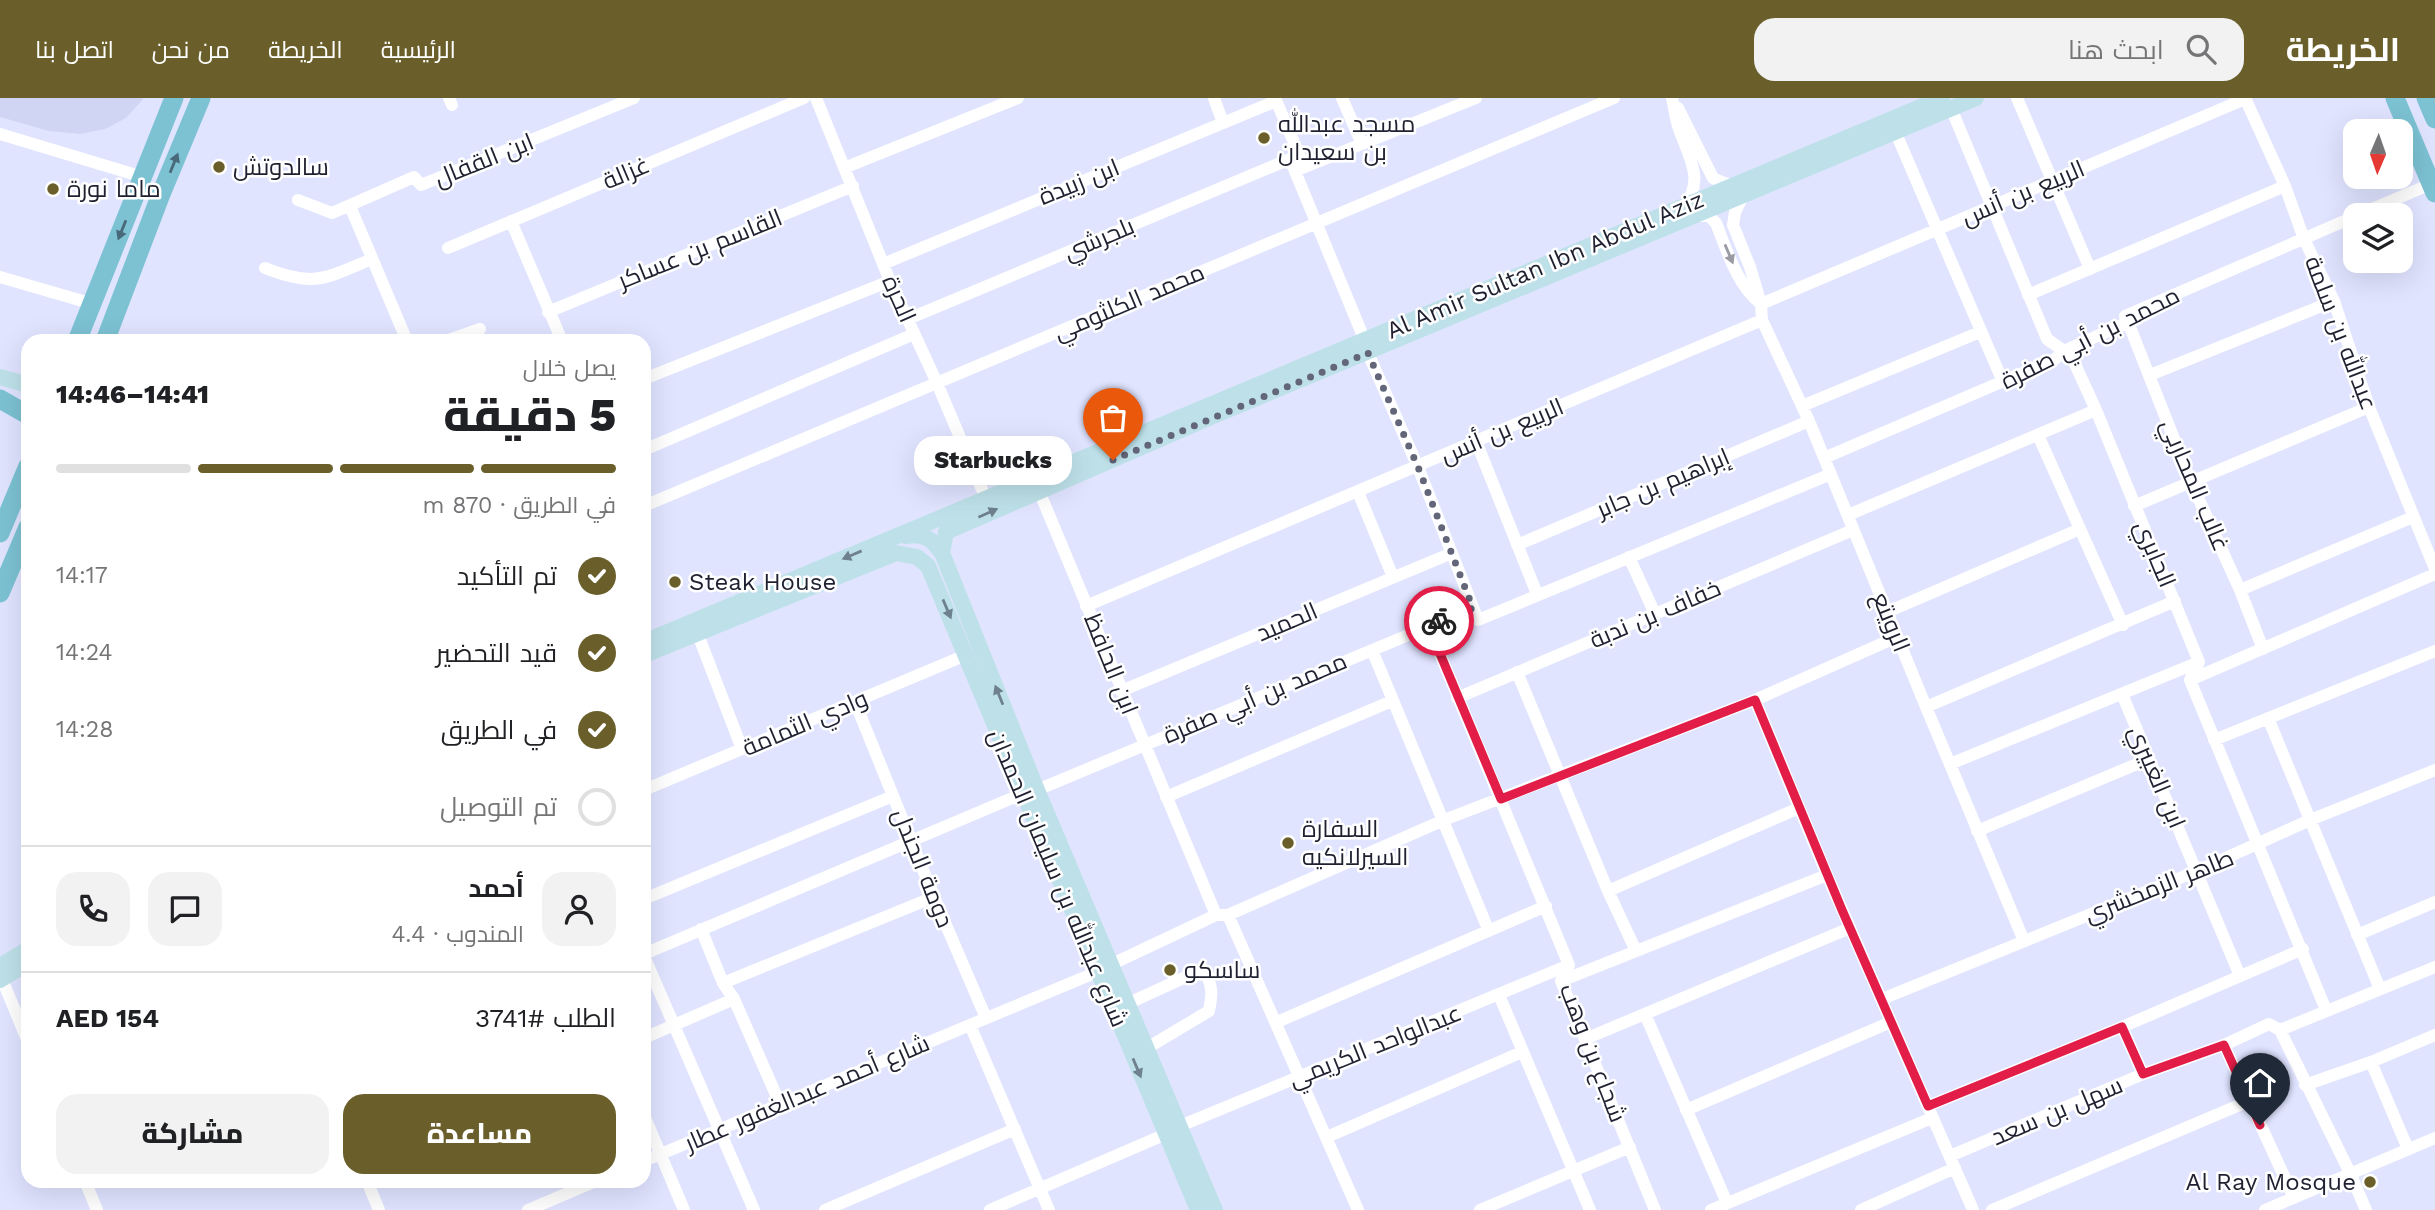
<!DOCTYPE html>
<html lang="ar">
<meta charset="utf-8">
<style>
body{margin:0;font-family:"Work Sans",Cairo,sans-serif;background:#f2f2f2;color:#202124;direction:rtl;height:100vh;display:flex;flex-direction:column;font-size:26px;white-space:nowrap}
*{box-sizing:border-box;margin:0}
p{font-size:23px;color:#757577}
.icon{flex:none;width:38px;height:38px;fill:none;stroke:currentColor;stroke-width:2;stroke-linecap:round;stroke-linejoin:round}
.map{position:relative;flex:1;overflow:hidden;direction:ltr}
.details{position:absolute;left:21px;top:236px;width:630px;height:854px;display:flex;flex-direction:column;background:#fff;border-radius:21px;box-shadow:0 7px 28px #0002;direction:rtl}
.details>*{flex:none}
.needle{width:46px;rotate:182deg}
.buttons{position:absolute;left:2343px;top:21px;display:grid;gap:14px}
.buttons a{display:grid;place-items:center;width:70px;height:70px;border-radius:14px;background:#fff;box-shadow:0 7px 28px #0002;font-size:35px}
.pin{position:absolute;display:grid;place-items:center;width:60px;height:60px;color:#fff;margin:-72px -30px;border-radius:50% 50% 50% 0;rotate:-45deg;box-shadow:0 0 7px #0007}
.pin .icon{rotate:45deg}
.courier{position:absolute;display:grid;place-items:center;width:70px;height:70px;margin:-35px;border:5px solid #e11d48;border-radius:50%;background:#fff;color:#222;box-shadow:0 2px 9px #0007}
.bubble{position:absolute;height:49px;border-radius:21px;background:#fff;box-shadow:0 7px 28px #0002;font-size:23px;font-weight:800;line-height:49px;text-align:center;direction:rtl}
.overview em{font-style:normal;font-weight:800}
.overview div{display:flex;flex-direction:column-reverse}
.overview{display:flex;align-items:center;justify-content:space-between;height:119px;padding:0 35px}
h1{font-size:46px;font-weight:800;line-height:52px}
.bar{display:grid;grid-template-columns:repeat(4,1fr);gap:10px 7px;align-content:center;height:84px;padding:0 35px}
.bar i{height:9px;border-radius:5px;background:#e0e0e0}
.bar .current{background:#6a5f2b}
.bar p{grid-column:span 4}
.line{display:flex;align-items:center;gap:18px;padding:0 35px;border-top:2px solid #e0e0e0}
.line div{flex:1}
.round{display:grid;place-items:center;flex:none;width:74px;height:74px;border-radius:21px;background:#f2f2f2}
ol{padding:0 35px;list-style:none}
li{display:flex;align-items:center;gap:21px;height:77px}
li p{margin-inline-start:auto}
li .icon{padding:7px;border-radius:50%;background:#6a5f2b;color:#fff;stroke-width:4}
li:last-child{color:#757577}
li i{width:38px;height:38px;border:4px solid #e0e0e0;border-radius:50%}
.action{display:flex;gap:14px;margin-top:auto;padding:14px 35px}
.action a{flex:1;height:80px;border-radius:21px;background:#6a5f2b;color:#fff;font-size:28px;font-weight:800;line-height:80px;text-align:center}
.action a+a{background:#f2f2f2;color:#202124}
header{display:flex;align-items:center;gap:42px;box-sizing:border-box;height:98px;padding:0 35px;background:#6a5f2b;color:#fff}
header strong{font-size:33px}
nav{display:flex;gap:38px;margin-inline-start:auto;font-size:24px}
.search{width:490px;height:63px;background:#f2f2f2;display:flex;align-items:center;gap:18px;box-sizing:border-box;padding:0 24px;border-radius:21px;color:#757577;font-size:26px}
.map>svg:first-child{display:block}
.built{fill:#d0d5f3}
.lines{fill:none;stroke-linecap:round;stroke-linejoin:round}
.street{stroke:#fff;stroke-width:12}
.secondary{stroke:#bee1e9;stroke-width:16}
.primary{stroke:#7cc2d3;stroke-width:19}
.oneway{fill:#49697a}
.oneway2{fill:#9a9ba2}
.oneway3{fill:#6e818d}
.done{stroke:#636579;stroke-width:7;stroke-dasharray:0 12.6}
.route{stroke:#e11d48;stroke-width:9}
.poi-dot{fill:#6a5f2b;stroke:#fff;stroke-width:2.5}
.labels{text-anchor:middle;stroke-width:5;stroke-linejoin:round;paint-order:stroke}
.poi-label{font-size:24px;fill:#1f2131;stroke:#fff;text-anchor:start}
.street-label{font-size:24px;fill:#1f2131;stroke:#fff}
</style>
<header>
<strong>الخريطة</strong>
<div class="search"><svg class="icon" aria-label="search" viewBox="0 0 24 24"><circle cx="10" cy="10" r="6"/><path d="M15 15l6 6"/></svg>ابحث هنا</div>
<nav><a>الرئيسية</a><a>الخريطة</a><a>من نحن</a><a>اتصل بنا</a></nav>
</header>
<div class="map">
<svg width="2435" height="1112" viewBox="0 0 2435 1112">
<rect width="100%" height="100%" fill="#e0e4ff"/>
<path class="built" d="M0 0H144L126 20 105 31 80 36 49 33 0 19Z"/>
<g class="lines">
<path class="street" d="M449 0 452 7
M816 0 890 183 937 285 986 401
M1214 0 1223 25
M1275 0 1304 68
M1342 0 1362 46
M1672 0C1674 9 1675 19 1678 28 1687 56 1707 83 1683 108
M2017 0 2090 171
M2245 0 2285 88 2304 141 2334 203 2369 309 2435 471
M1678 10 1713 80 1724 85 1734 87
M1951 10 2047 241 2064 253 2075 266 2096 312 2199 564 2190 582 2326 912
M1895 33 2003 284
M0 36 143 79
M844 70 1018 0
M1295 73 1476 0
M1744 96 1735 114 1733 127 1750 169 1761 206 1762 222 1809 323 1926 609 2024 843
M298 102 332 115 414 79 421 87 634 0
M350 108 407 243
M2358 117 2431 86
M1695 118H1709L1716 125C1727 153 1737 187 1761 206
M511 123 562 243
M448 150 804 0
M883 166 1276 3
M265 170C315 190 326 180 372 161
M0 179 93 206
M2028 197 2285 88
M1761 206 2245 1
M548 214 853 88
M908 221 1290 61 1365 243
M2128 224 2191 384 2240 492 2263 551
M446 243 480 231
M1368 255 1418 369 1478 522 1831 376
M2150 277 2334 203
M644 281 890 183
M1802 308 1980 234
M2038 337 2123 527
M1476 343 1537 496
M644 352 914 236
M1824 360 2055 261 2064 253 2128 224 2125 218 2356 118
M1039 393 1216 817
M1358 394 1393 479
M644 408 1614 0
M2134 408 2369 309
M1848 417 2096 312
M1517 447 1809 323
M1629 459 1655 516
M2240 492 2413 419
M1086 508 1762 222
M1887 514 2080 431
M1428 527 1569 867 1561 883 1655 1112
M697 534 742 651
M1372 552 1488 831
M1517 574 1608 793 1636 853
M2190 582 2435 476
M1121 593 1452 455
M2122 596 2240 878
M1457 600 1853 432
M1755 602 1827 777 1973 1112
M855 604 934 799 986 920
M1926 609 2175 503
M2268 620 2380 891
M2214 642 2435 553
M1950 666 2199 564
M644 692 966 557
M1037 692 1473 510
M1166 699 1392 603
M1977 733 2149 661
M1608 793 1799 710
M644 801 893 698
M1228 817 1358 1112
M701 831 723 885 734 901 780 1006
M2357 837 2435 804
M644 856 1010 701 1024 698
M644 858 754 1112
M1110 867 1216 817H1228L1444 722 1755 602 1897 539
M2 881 28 944
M1561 883 1827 777
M723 885 934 799
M1499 897 1590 1112
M1882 901 2197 773 2310 722 2435 672
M1129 905 1190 877 1206 876C1213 889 1212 898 1209 913L1147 950
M1645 916 1727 1105
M1277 924 1546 808
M970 927 1049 1112
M2122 929 2143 976
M2280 932 2351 1077 2366 1112
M2280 932 2435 869
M644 940 734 901
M1585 941 1850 830
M2224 947 2294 1100
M2371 964 2408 1051
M2305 987 2371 964 2435 937
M1928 1008 2122 929 2303 851
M1686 1012 1891 924
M644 1017 684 1112
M1180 1028 1569 867
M1327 1039 1522 954
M1950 1058 2143 976 2224 947 2269 926 2280 932
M644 1063 1097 874
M85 1083 97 1112
M367 1083 379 1112
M528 1112 596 1083
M825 1112 1015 1031
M990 1112 1166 1036
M1480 1112 1630 1049
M1711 1112 1932 1020
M1861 1112 1955 1070
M1992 1112 2249 1003
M2265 1112 2435 1040"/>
<path class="secondary" d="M0 279 28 287
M906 438C924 435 932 441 942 455L1037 692 1215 1112
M942 455 946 434 1211 319 1976 0
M644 544 1942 0
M644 557 896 455 917 459 928 468 1198 1112
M0 868 28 851
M0 882 28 865"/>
<path class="primary" d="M2395 0 2435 95
M2426 0 2435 21
M77 243 174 0
M105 243 161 96 201 0
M0 301 28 317
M0 435 28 368
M0 495 28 429"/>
</g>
<defs><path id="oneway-solid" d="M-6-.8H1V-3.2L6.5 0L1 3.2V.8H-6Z" transform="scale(1.75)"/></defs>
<g class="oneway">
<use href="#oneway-solid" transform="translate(174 65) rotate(-68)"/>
<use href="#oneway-solid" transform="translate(122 132) rotate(112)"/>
</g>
<use class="oneway2" href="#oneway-solid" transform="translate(1729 156) rotate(67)"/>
<g class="oneway3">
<use href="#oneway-solid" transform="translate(988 415) rotate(-24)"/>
<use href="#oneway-solid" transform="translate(852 457) rotate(157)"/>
<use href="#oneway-solid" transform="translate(947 511) rotate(67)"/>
<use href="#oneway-solid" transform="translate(999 597) rotate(-112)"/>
<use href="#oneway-solid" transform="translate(1137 970) rotate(67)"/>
</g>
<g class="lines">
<path class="done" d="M1113 362 1368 255 1418 369 1473 510 1439 523"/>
<path class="route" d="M1439 523 1428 527 1501 701 1755 602 1842 812 1928 1008 2122 929 2143 976 2224 947 2260 1027"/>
</g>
<g class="poi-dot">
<circle cx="1264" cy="40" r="7"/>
<circle cx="219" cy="69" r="7"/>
<circle cx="53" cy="91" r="7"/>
<circle cx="675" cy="484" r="7"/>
<circle cx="1288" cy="745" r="7"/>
<circle cx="1170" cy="872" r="7"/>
<circle cx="2370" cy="1084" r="7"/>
</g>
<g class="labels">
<g class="poi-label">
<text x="1278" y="34">مسجد عبدالله<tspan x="1278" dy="28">بن سعيدان</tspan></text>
<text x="233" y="77">سالدوتش</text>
<text x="67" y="99">ماما نورة</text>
<text x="689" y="492">Steak House</text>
<text x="1302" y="739">السفارة<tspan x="1302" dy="28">السيرلانكيه</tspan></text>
<text x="1184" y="880">ساسكو</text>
<text x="2356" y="1092" text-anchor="end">Al Ray Mosque</text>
</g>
<g class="street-label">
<text transform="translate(484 62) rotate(-22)" y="8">ابن القفال</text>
<text transform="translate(626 75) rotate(-23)" y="8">غزالة</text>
<text transform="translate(1079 84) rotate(-22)" y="8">ابن زبيدة</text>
<text transform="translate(2023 95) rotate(-23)" y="8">الربيع بن أنس</text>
<text transform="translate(1099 141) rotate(-23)" y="8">بلجرشي</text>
<text transform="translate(700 151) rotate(-22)" y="8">القاسم بن عساكر</text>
<text transform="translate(1545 167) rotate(-23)" y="8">Al Amir Sultan Ibn Abdul Aziz</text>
<text transform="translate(899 201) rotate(66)" y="8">الحرة</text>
<text transform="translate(1129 204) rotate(-23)" y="8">محمد الكلثومي</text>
<text transform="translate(2341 235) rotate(69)" y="8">عبدالله بن سلمة</text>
<text transform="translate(2090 240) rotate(-27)" y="8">محمد بن أبي صفرة</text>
<text transform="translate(1502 333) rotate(-23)" y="8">الربيع بن أنس</text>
<text transform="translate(1663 385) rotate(-23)" y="8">إبراهيم بن جابر</text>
<text transform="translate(2195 387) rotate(67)" y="8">غالب المحاربي</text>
<text transform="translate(2155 456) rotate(67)" y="8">الجابري</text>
<text transform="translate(1655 516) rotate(-23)" y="8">خفاف بن ندبة</text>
<text transform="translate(1287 524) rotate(-23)" y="8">الحميد</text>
<text transform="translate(1891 524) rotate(68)" y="8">الرويتع</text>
<text transform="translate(1111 566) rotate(68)" y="8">ابن الحافظ</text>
<text transform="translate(1255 600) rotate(-23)" y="8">محمد بن أبي صفرة</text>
<text transform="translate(805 625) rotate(-23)" y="8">وادي الثمامة</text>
<text transform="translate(2157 679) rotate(67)" y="8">ابن الغبيري</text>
<text transform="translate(923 770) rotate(68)" y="8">دومة الجندل</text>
<text transform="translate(1058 780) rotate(67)" y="8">شارع عبدالله بن سليمان الحمدان</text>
<text transform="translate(2159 788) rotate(-22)" y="8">طاهر الزمخشري</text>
<text transform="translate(1375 948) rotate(-22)" y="8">عبدالواحد الكريمي</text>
<text transform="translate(1593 955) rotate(69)" y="8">شجاع بن وهب</text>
<text transform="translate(807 995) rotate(-23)" y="8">شارع أحمد عبدالغفور عطار</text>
<text transform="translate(2057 1013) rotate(-23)" y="8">سهل بن سعد</text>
</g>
</g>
</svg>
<div class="buttons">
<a><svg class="needle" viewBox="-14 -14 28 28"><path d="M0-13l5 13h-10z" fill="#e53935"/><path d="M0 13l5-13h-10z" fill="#757577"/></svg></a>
<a><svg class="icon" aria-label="layers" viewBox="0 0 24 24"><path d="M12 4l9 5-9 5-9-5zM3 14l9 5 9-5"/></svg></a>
</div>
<div class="pin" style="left:1113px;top:362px;background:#ea580c"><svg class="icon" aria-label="bag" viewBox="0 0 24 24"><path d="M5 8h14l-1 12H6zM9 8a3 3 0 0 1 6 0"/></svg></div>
<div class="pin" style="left:2260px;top:1027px;background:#1f2937"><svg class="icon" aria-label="home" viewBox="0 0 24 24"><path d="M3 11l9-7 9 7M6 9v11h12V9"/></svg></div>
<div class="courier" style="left:1439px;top:523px"><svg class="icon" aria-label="bike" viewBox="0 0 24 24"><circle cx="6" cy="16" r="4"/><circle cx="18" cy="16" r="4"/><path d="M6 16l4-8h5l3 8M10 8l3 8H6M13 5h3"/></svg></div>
<div class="bubble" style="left:914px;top:338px;width:158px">Starbucks</div>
<section class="details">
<div class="overview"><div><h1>5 دقيقة</h1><p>يصل خلال</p></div><em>14:41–14:46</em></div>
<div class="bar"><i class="current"></i><i class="current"></i><i class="current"></i><i></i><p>في الطريق · 870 m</p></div>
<ol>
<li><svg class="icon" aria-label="check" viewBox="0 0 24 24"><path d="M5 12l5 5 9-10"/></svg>تم التأكيد<p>14:17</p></li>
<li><svg class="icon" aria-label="check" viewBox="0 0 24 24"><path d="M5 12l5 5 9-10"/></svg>قيد التحضير<p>14:24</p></li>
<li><svg class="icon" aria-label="check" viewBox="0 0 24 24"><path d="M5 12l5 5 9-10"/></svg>في الطريق<p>14:28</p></li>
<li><i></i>تم التوصيل</li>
</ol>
<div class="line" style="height:126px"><a class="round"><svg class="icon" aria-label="person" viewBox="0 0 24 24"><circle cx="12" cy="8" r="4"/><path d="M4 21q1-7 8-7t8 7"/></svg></a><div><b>أحمد</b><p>المندوب · 4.4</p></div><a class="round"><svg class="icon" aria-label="chat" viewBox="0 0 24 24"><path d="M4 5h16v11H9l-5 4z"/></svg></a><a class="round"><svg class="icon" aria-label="phone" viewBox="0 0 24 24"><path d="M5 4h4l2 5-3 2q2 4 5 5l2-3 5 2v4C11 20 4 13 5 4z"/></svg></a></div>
<div class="line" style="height:91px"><div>الطلب #3741</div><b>AED 154</b></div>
<div class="action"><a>مساعدة</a><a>مشاركة</a></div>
</section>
</div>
